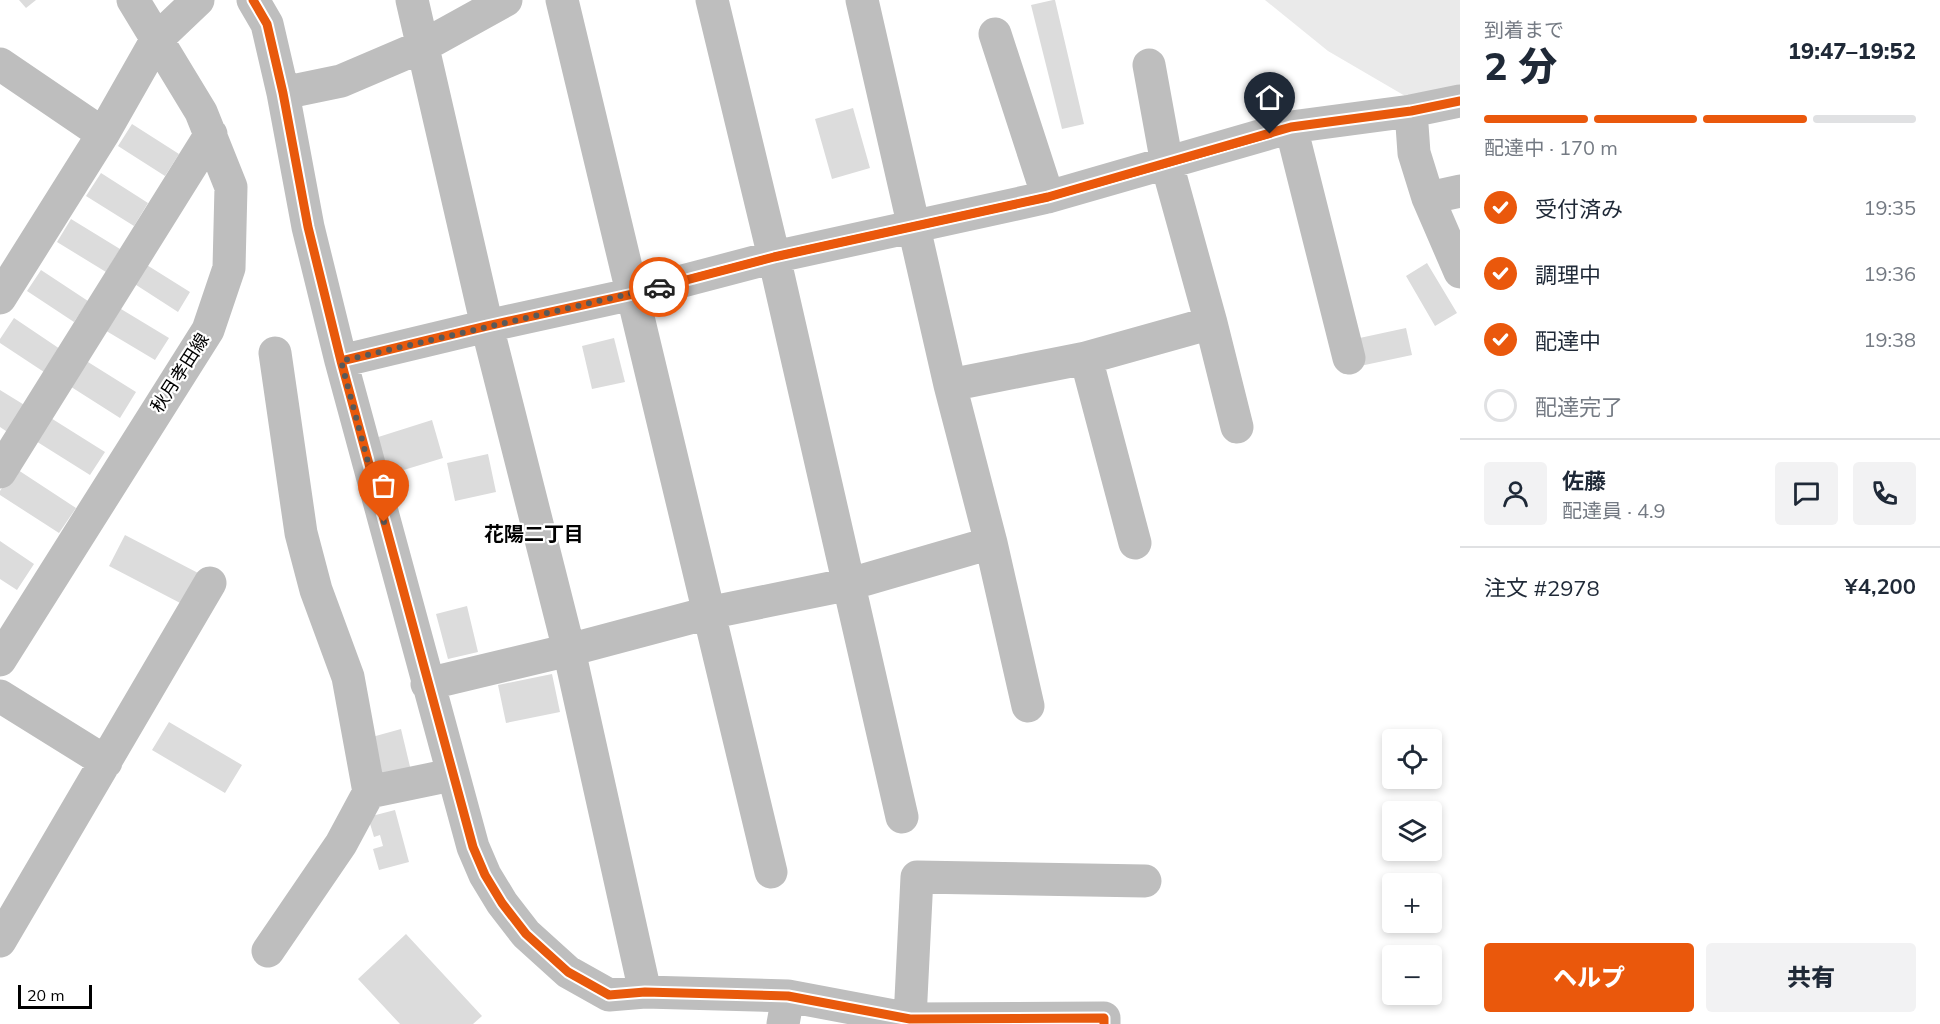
<!DOCTYPE html>
<html lang="ja">
<meta charset="utf-8">
<style>
body{margin:0;font-family:Mulish,"Noto Sans JP",sans-serif;background:#f2f2f3;color:#1f2937;height:100vh;display:flex;flex-direction:column;font-size:22px;white-space:nowrap}
*{box-sizing:border-box;margin:0}
p{font-size:20px;color:#747a83}
.icon{flex:none;width:33px;height:33px;fill:none;stroke:currentColor;stroke-width:2;stroke-linecap:round;stroke-linejoin:round}
.map{position:relative;flex:1;overflow:hidden}
.side{display:flex;flex-direction:column;background:#fff;width:480px}
.side>*{flex:none}
.tools{position:absolute;left:1382px;top:729px;display:grid;gap:12px}
.tools a{display:grid;place-items:center;width:60px;height:60px;border-radius:6px;background:#fff;box-shadow:0 3px 9px #0003;font-size:30px}
.scale{position:absolute;left:18px;bottom:15px;width:74px;box-sizing:border-box;padding-left:6px;border:3px solid #000;border-top:0;font-size:16px;line-height:21px;white-space:nowrap;color:#000;-webkit-text-stroke:4px #fff;paint-order:stroke}
.pin{position:absolute;display:grid;place-items:center;width:51px;height:51px;color:#fff;margin:-62px -26px;border-radius:50% 50% 50% 0;rotate:-45deg;box-shadow:0 0 6px #0007}
.pin .icon{rotate:45deg}
.courier{position:absolute;display:grid;place-items:center;width:60px;height:60px;margin:-30px;border:4px solid #ea580c;border-radius:50%;background:#fff;color:#222;box-shadow:0 2px 8px #0007}
.headline em{font-style:normal;font-weight:800}
.headline div{display:flex;flex-direction:column-reverse}
.headline{display:flex;align-items:center;justify-content:space-between;height:102px;padding:0 24px}
h1{font-size:39px;font-weight:800;line-height:45px}
.bar{display:grid;grid-template-columns:repeat(4,1fr);gap:9px 6px;align-content:center;height:72px;padding:0 24px}
.bar i{height:8px;border-radius:4px;background:#e0e1e3}
.bar .active{background:#ea580c}
.bar p{grid-column:span 4}
.line{display:flex;align-items:center;gap:15px;padding:0 24px;border-top:2px solid #e0e1e3}
.line div{flex:1}
.round{display:grid;place-items:center;flex:none;width:63px;height:63px;border-radius:6px;background:#f2f2f3}
ol{padding:0 24px;list-style:none}
li{display:flex;align-items:center;gap:18px;height:66px}
li p{margin-inline-start:auto}
li .icon{padding:6px;border-radius:50%;background:#ea580c;color:#fff;stroke-width:4}
li:last-child{color:#747a83}
li i{width:33px;height:33px;border:3px solid #e0e1e3;border-radius:50%}
.button{display:flex;gap:12px;margin-top:auto;padding:12px 24px}
.button a{flex:1;height:69px;border-radius:6px;background:#ea580c;color:#fff;font-size:24px;font-weight:800;line-height:69px;text-align:center}
.button a+a{background:#f2f2f3;color:#1f2937}
main{display:flex;flex:1;min-height:0}
.map>svg:first-child{display:block}
.green{fill:#eaeaea}
.building{fill:#dcdcdc}
.lines{fill:none;stroke-linecap:round;stroke-linejoin:round}
.minor{stroke:#bebebe;stroke-width:33}
.cycleway-casing{stroke:#fff;stroke-width:13}
.cycleway{stroke:#e8590c;stroke-width:9}
.done{stroke:#595959;stroke-width:6;stroke-dasharray:0 10.8}
.route{stroke:#ea580c;stroke-width:8}
.labels{text-anchor:middle;stroke-width:4.5;stroke-linejoin:round;paint-order:stroke}
.street-label{font-size:18px;fill:#000;stroke:#fff}
.neighbourhood-label{font-size:20px;font-weight:bold;fill:#000;stroke:#fff}
</style>
<main>
<div class="map">
<svg width="1460" height="1024" viewBox="0 0 1460 1024">
<rect width="100%" height="100%" fill="#fff"/>
<path class="green" d="M1265 0H1460V114L1424 107 1328 51Z"/>
<path class="building" d="M19 0H36L26 8Z
M1053 0H1055L1084 124 1062 129 1031 5Z
M853 108 870 168 832 179 815 119Z
M132 124 179 154 165 176 118 146Z
M101 173 148 203 134 226 86 196Z
M71 219 120 249 106 272 57 242Z
M142 262 190 292 178 312 130 281Z
M1427 263 1457 313 1435 326 1406 276Z
M41 270 88 301 74 322 27 291Z
M116 306 169 338 155 360 103 329Z
M14 318 60 349 44 372 0 343V339Z
M1406 328 1412 355 1360 366 1355 339Z
M614 338 625 382 592 389 582 346Z
M80 357 136 392 120 418 65 383Z
M0 390 26 406 9 433 0 427Z
M46 415 105 452 90 475 31 438Z
M432 420 443 458 384 476 372 439Z
M488 454 496 492 455 501 447 463Z
M15 468 76 508 59 533 0 495V491Z
M125 535 200 574 184 605 109 566Z
M0 541 34 564 17 590 0 579Z
M467 606 478 652 448 659 436 614Z
M552 674 560 712 506 723 498 685Z
M169 722 242 765 225 793 152 750Z
M401 729 412 775 384 782 372 737Z
M395 810 409 862 379 870 373 849 383 846 380 835 374 837 368 817Z
M406 934 482 1016 473 1024H400L358 979Z"/>
<g class="lines">
<path class="minor" d="M253 0 267 24 283 93 308 227 341 361 473 847 485 875 502 903 526 934 568 972 609 995 645 992 788 996 910 1019 1104 1018V1024
M412 0 487 326 569 650 645 992
M562 0 771 872
M712 0 774 257 902 817
M862 0 950 385 991 543 1028 706
M995 34 1048 197
M0 64 103 134
M1149 65 1167 164 1211 323 1237 427
M283 93 341 81 423 46 506 0
M1411 111 1414 153 1428 198 1460 272
M1291 127 1349 358
M1428 198 1460 191
M0 298 103 134 157 39 198 0
M275 353 301 533 316 590 348 677 369 792
M1086 358 1135 543
M341 361 487 326 633 294 774 257 1048 197 1291 127 1411 111 1460 101
M950 385 1086 358 1211 323
M0 472 211 134
M0 660 208 330 229 268 231 187 201 112 133 0
M427 684 569 650 708 613 850 584 991 543
M0 696 106 762
M0 941 210 583
M268 951 341 844 369 792 451 775
M910 1019 917 877 1145 881
M783 1024 788 996"/>
<g class="cycleway-casing">
<path id="cycleway" d="M253 0 267 24 283 93 308 227 341 361 473 847 485 875 502 903 526 934 568 972 609 995 645 992 788 996 910 1019 1104 1018V1024
M341 361 487 326 633 294 774 257 1048 197 1291 127 1411 111 1460 101"/>
</g>
<use href="#cycleway" class="cycleway"/>
</g>
<g class="lines">
<path class="done" d="M384 522 341 361 659 287"/>
<path class="route" d="M659 287 774 257 1048 197 1270 134"/>
</g>
<g class="labels">
<g class="street-label">
<text transform="translate(180 373) rotate(-57)" y="6">秋月孝田線</text>
</g>
<g class="neighbourhood-label">
<text x="534" y="541">花陽二丁目</text>
</g>
</g>
</svg>
<div class="tools">
<a><svg class="icon" aria-label="locate" viewBox="0 0 24 24"><circle cx="12" cy="12" r="6"/><path d="M12 2v4M12 18v4M2 12h4M18 12h4"/></svg></a>
<a><svg class="icon" aria-label="layers" viewBox="0 0 24 24"><path d="M12 4l9 5-9 5-9-5zM3 14l9 5 9-5"/></svg></a>
<a>+</a>
<a>−</a>
</div>
<div class="scale">20 m</div>
<div class="pin" style="left:384px;top:522px;background:#ea580c"><svg class="icon" aria-label="bag" viewBox="0 0 24 24"><path d="M5 8h14l-1 12H6zM9 8a3 3 0 0 1 6 0"/></svg></div>
<div class="pin" style="left:1270px;top:134px;background:#1f2937"><svg class="icon" aria-label="home" viewBox="0 0 24 24"><path d="M3 11l9-7 9 7M6 9v11h12V9"/></svg></div>
<div class="courier" style="left:659px;top:287px"><svg class="icon" aria-label="car" viewBox="0 0 24 24"><path d="M5 17H2v-5l4-1 3-4h7l3 4 3 1v5h-3M9 17h6M6 11h13"/><circle cx="7" cy="17" r="2"/><circle cx="17" cy="17" r="2"/></svg></div>
</div>
<section class="side">
<div class="headline"><div><h1>2 分</h1><p>到着まで</p></div><em>19:47–19:52</em></div>
<div class="bar"><i class="active"></i><i class="active"></i><i class="active"></i><i></i><p>配達中 · 170 m</p></div>
<ol>
<li><svg class="icon" aria-label="check" viewBox="0 0 24 24"><path d="M5 12l5 5 9-10"/></svg>受付済み<p>19:35</p></li>
<li><svg class="icon" aria-label="check" viewBox="0 0 24 24"><path d="M5 12l5 5 9-10"/></svg>調理中<p>19:36</p></li>
<li><svg class="icon" aria-label="check" viewBox="0 0 24 24"><path d="M5 12l5 5 9-10"/></svg>配達中<p>19:38</p></li>
<li><i></i>配達完了</li>
</ol>
<div class="line" style="height:108px"><a class="round"><svg class="icon" aria-label="person" viewBox="0 0 24 24"><circle cx="12" cy="8" r="4"/><path d="M4 21q1-7 8-7t8 7"/></svg></a><div><b>佐藤</b><p>配達員 · 4.9</p></div><a class="round"><svg class="icon" aria-label="chat" viewBox="0 0 24 24"><path d="M4 5h16v11H9l-5 4z"/></svg></a><a class="round"><svg class="icon" aria-label="phone" viewBox="0 0 24 24"><path d="M5 4h4l2 5-3 2q2 4 5 5l2-3 5 2v4C11 20 4 13 5 4z"/></svg></a></div>
<div class="line" style="height:78px"><div>注文 #2978</div><b>¥4,200</b></div>
<div class="button"><a>ヘルプ</a><a>共有</a></div>
</section>
</main>
